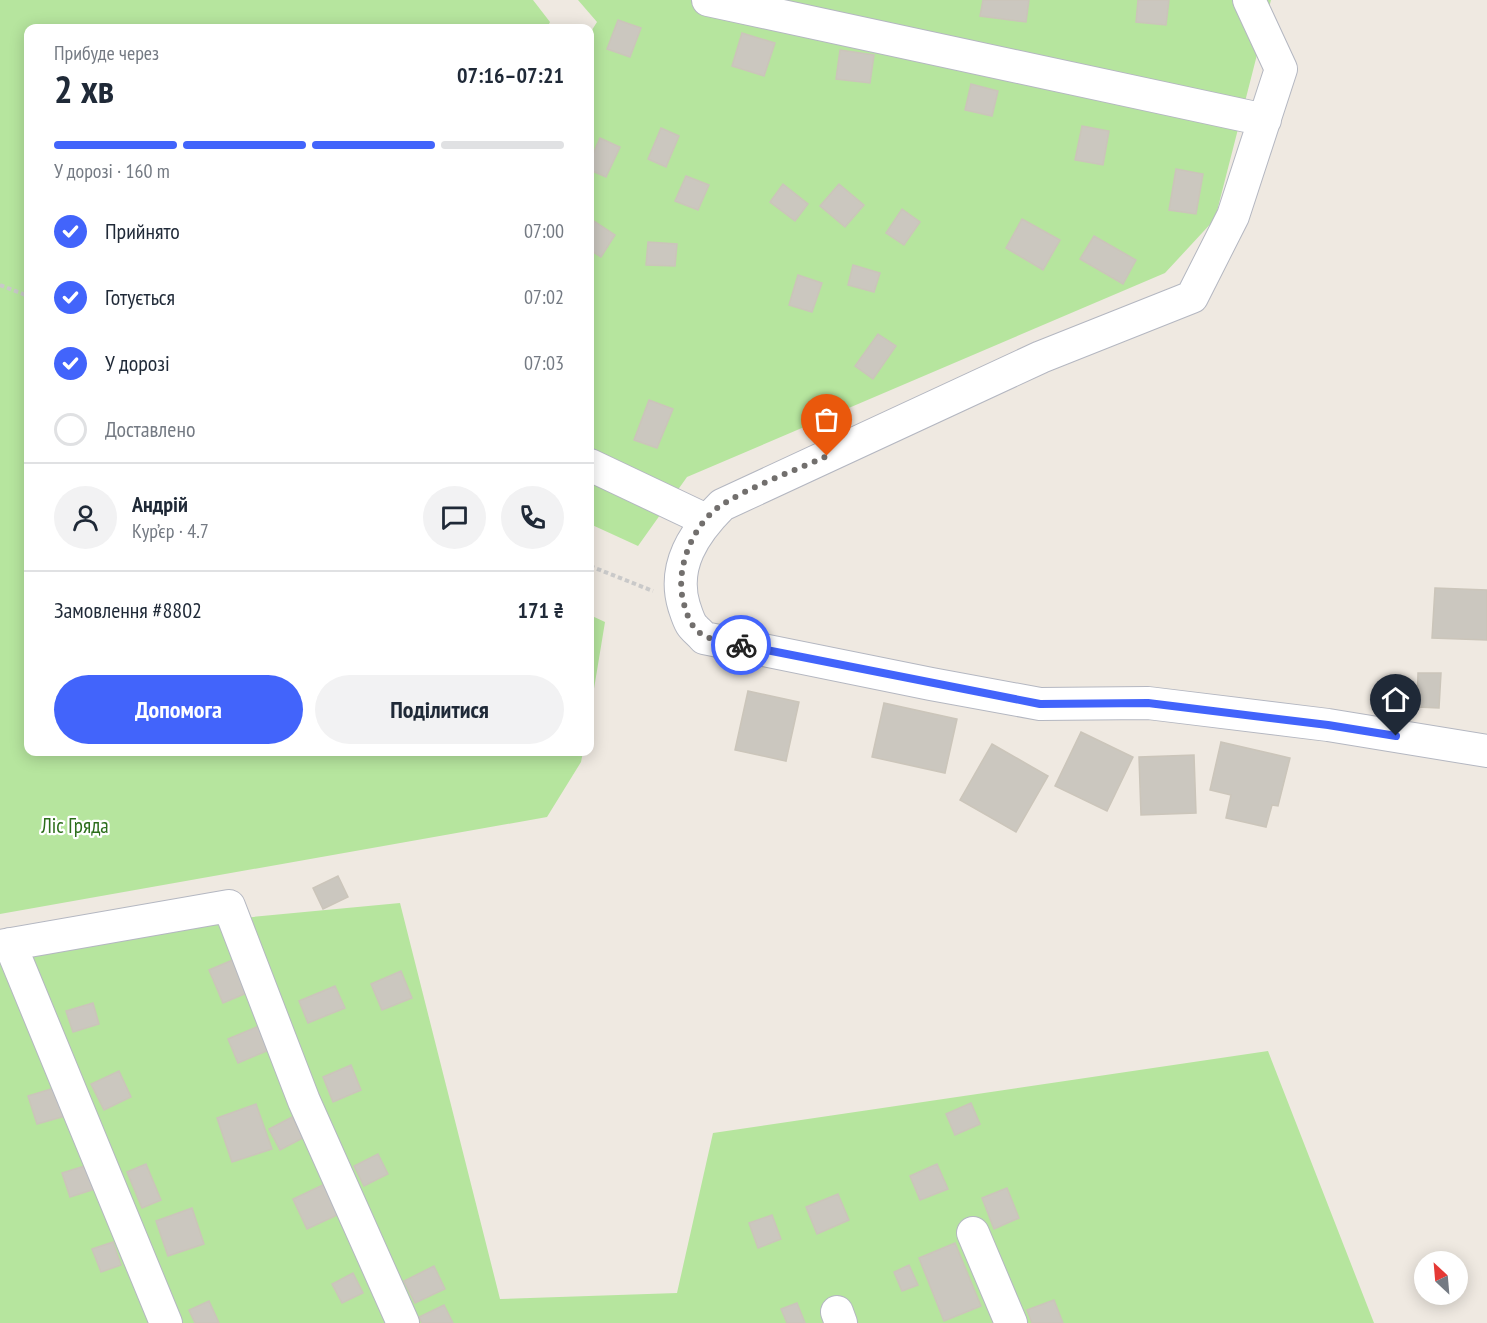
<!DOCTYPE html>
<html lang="uk">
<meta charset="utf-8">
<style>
body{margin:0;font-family:"PT Sans Narrow",sans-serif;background:#f2f2f3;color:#1f2937;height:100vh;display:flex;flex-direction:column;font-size:22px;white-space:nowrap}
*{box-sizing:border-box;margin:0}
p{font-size:20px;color:#747a83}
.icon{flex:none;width:33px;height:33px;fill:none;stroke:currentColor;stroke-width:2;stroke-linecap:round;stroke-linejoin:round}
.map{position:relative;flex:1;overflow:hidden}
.side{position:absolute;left:24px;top:24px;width:570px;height:732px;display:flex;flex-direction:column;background:#fff;border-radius:12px;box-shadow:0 3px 15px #0003}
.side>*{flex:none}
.needle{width:39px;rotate:334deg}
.tools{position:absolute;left:1414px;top:1251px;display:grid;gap:12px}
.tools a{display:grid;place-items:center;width:54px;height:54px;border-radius:50%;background:#fff;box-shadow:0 3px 15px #0003;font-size:30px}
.pin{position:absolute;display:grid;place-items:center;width:51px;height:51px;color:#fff;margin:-62px -26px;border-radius:50% 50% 50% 0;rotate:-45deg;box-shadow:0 0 6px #0007}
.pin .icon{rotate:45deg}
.courier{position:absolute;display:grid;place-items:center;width:60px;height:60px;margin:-30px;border:4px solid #4264fb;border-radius:50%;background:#fff;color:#222;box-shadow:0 2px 8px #0007}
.summary em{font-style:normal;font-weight:600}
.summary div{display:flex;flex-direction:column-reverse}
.summary{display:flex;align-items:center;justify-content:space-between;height:102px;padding:0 30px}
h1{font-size:39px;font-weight:600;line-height:45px}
.bar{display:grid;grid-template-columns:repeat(4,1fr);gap:9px 6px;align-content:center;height:72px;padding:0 30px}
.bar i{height:8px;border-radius:4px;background:#e0e1e3}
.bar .active{background:#4264fb}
.bar p{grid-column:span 4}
.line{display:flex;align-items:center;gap:15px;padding:0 30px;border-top:2px solid #e0e1e3}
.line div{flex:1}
.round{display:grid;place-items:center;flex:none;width:63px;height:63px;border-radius:32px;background:#f2f2f3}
ol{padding:0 30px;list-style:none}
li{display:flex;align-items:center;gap:18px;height:66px}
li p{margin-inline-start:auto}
li .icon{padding:6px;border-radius:50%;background:#4264fb;color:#fff;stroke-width:4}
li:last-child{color:#747a83}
li i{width:33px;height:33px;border:3px solid #e0e1e3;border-radius:50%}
.cta{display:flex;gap:12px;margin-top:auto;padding:12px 30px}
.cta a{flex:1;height:69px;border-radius:36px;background:#4264fb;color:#fff;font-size:24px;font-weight:600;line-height:69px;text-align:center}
.cta a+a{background:#f2f2f3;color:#1f2937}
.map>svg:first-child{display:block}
.green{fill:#b6e59e}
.building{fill:#cbc7bf;stroke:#cbc5ba;stroke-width:1.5}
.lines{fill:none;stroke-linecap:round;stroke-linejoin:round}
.minor-casing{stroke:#b4b7c1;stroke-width:34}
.path{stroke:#c9c9c9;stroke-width:4;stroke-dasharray:4.5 3;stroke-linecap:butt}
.minor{stroke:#fff;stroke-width:32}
.done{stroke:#726f6d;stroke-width:6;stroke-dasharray:0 10.8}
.route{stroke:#4264fb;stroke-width:8}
.labels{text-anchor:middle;stroke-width:4.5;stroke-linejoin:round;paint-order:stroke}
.park-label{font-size:21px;fill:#2c6e1b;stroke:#fff}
</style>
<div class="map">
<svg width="1487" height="1323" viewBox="0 0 1487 1323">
<rect width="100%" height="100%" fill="#efe9e1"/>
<path class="green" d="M0 0H533L550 22 547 28H28V752H583L581 762 547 817 0 914Z
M578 0H1271L1215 219 1165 273 687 477 638 546 590 524V33L597 22Z
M590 615 605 622 590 713Z
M400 903 500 1299 677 1293 713 1133 1268 1051 1374 1323H0V953L157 926Z"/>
<path class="building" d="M983 0H1029L1026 22 980 16Z
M1138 0H1169L1166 25 1136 22Z
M618 20 641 28 630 57 607 49Z
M742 33 775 43 764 76 732 66Z
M840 50 874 55 870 83 836 79Z
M971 84 998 91 992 116 965 110Z
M1082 126 1109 131 1103 165 1075 160Z
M661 128 679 136 666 167 648 159Z
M600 138 620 147 606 177 590 170V161Z
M1176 169 1203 174 1196 214 1169 210Z
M686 176 709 185 698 210 675 201Z
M783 184 808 204 795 221 770 202Z
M839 184 864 205 845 227 820 206Z
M902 209 920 222 904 245 886 233Z
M1022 219 1060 240 1043 270 1006 248Z
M594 221 615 235 601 257 590 250V228Z
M1094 236 1136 260 1123 284 1080 259Z
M648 242 677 244 675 266 646 265Z
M853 265 880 273 874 292 848 285Z
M798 275 822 283 812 312 789 305Z
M878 334 896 346 873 379 855 366Z
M649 400 673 409 657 448 634 440Z
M1435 588 1487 590V640L1432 638Z
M1418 673H1441L1439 708 1417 707Z
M748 691 799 702 786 761 735 750Z
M884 703 957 719 945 773 872 757Z
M1081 732 1133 757 1107 811 1055 786Z
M1221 742 1290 758 1278 806 1272 805 1266 827 1226 818 1231 795 1210 790Z
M992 744 1048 776 1016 832 960 800Z
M1194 755 1196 813 1141 815 1139 757Z
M338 876 348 897 323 909 313 888Z
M235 959 249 992 223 1003 209 970Z
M401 971 412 998 382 1010 371 984Z
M335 986 345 1008 308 1023 299 1001Z
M93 1003 99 1024 73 1032 66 1011Z
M259 1026 269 1050 238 1063 228 1039Z
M351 1065 361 1090 333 1102 323 1077Z
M119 1071 131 1097 104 1110 91 1084Z
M61 1086 69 1115 37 1124 28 1096Z
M971 1103 980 1124 955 1135 946 1114Z
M256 1104 272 1149 232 1162 217 1118Z
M292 1117 303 1138 280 1150 269 1129Z
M378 1154 388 1174 364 1186 354 1166Z
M146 1164 161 1200 142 1208 127 1172Z
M937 1164 948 1189 920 1200 910 1176Z
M88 1165 95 1189 70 1197 62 1173Z
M329 1182 344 1212 307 1229 293 1199Z
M1007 1188 1019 1218 994 1229 982 1198Z
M838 1194 849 1220 817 1234 806 1207Z
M192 1208 204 1244 168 1256 156 1221Z
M772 1215 781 1239 758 1248 749 1223Z
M113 1242 121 1265 101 1272 92 1249Z
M955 1243 981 1306 944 1321 919 1258Z
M909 1265 918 1285 902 1291 894 1272Z
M434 1266 445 1289 415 1303 404 1281Z
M353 1273 363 1293 342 1303 332 1284Z
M1054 1300 1063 1323H1032L1027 1310Z
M209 1301 219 1323H195L189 1310Z
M797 1303 805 1323H787L781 1309Z
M444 1305 453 1323H422L419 1317Z"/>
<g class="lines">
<g class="minor-casing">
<path id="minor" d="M708 0 1265 120
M1249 0 1281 69 1233 216 1192 297 1041 357 722 505C694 533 672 566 684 606 686 612 688 619 691 624 694 629 700 633 704 638L931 684 1040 704 1148 703 1328 725 1487 751
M590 465 706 520
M10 944 166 1323
M0 946 229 906 304 1101 403 1323
M973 1233 1011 1323
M837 1312 841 1323"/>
</g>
<path class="path" d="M0 285 28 296
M590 566 653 591"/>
<use href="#minor" class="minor"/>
</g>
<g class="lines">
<path class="done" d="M741 645C706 638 692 639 683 600 675 567 694 522 723 504 754 485 794 471 827 456"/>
<path class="route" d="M741 645 1040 704 1148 703 1328 725 1396 736"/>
</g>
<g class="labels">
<g class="park-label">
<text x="75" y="833">Ліс Гряда</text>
</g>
</g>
</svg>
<div class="tools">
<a><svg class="needle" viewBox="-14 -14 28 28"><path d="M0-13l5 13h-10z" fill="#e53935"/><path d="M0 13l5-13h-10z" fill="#747a83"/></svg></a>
</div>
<div class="pin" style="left:827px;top:456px;background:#ea580c"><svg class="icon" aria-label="bag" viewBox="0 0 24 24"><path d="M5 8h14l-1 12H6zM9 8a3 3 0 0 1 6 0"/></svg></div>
<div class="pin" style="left:1396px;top:736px;background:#1f2937"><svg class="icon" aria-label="home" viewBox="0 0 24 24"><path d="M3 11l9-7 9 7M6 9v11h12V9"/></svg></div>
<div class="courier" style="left:741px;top:645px"><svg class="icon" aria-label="bike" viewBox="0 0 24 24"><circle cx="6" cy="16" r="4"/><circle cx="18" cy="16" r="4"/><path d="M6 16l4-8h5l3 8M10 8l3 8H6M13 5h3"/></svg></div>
<section class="side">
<div class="summary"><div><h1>2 хв</h1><p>Прибуде через</p></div><em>07:16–07:21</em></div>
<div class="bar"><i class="active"></i><i class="active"></i><i class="active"></i><i></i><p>У дорозі · 160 m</p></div>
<ol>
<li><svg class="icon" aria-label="check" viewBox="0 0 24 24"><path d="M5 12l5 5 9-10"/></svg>Прийнято<p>07:00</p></li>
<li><svg class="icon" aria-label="check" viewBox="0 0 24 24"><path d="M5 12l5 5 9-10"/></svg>Готується<p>07:02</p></li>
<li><svg class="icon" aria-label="check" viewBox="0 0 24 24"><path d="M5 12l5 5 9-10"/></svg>У дорозі<p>07:03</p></li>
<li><i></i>Доставлено</li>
</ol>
<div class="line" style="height:108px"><a class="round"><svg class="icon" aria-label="person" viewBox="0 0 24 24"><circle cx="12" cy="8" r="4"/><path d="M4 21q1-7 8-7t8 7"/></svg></a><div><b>Андрій</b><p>Кур’єр · 4.7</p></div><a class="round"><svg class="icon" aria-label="chat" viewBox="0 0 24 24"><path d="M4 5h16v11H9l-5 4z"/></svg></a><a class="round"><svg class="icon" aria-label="phone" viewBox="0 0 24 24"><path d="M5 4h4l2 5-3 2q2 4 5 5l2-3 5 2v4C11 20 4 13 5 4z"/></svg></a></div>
<div class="line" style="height:78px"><div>Замовлення #8802</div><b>171 ₴</b></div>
<div class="cta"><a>Допомога</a><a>Поділитися</a></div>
</section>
</div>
